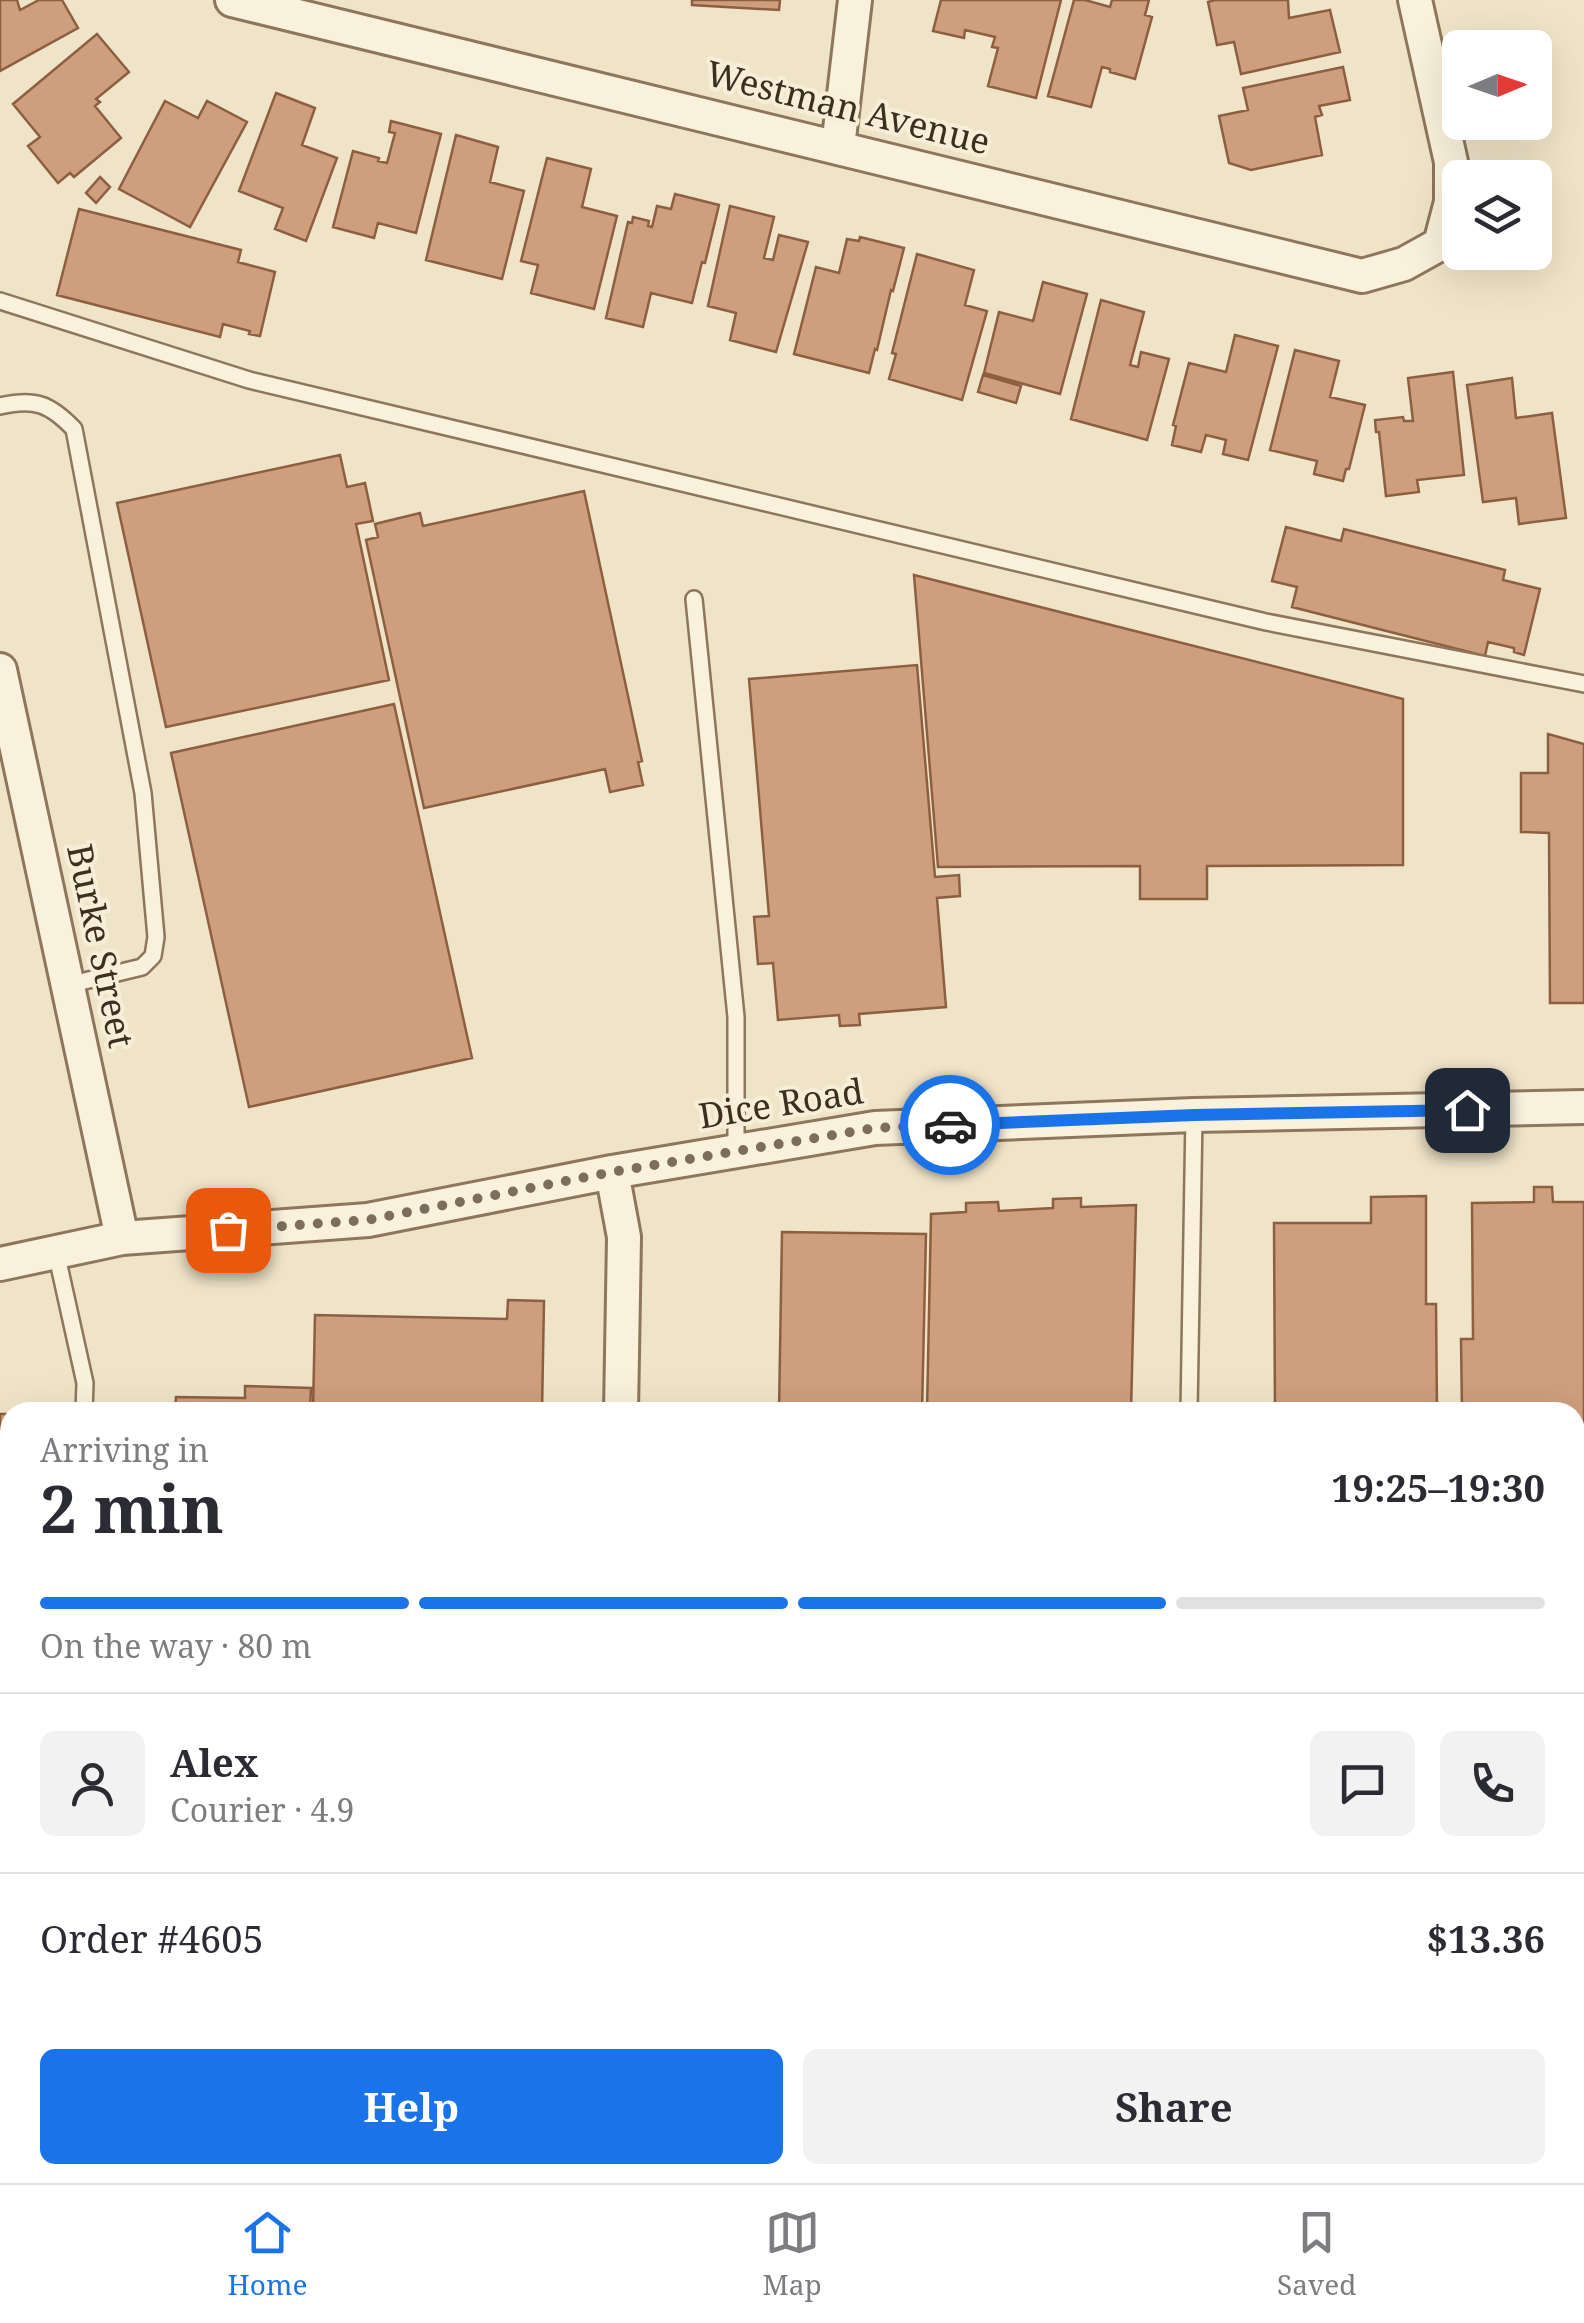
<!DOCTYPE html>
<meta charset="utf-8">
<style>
body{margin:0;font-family:"Noto Serif",serif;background:#f2f2f3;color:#2b2b33;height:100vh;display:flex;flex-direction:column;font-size:38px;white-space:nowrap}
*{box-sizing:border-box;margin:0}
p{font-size:32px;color:#7c7c81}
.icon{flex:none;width:55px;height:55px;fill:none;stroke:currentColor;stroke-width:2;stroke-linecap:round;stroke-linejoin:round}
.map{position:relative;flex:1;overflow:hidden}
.panel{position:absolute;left:0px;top:1402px;width:1585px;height:782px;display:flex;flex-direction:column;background:#fff;border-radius:30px 30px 0 0;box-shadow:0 10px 40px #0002}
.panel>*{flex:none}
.needle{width:65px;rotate:88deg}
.fabs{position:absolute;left:1442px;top:30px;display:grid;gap:20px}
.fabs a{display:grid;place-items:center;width:110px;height:110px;border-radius:15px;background:#fff;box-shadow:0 10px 40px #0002;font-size:50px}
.pin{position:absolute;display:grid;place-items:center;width:85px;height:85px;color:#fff;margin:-42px;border-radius:20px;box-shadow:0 5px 15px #0006}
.courier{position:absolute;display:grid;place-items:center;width:100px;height:100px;margin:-50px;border:8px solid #1a73e8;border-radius:50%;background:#fff;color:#222;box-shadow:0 2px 12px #0007}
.summary em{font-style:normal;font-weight:700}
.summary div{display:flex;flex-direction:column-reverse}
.summary{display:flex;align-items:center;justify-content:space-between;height:170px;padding:0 40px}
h1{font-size:65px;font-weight:700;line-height:75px}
.bar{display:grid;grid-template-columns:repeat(4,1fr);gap:15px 10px;align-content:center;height:120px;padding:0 40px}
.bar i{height:12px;border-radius:8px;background:#e1e1e2}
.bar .on{background:#1a73e8}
.bar p{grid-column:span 4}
.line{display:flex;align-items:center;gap:25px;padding:0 40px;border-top:2px solid #e1e1e2}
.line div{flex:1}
.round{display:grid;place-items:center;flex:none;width:105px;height:105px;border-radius:15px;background:#f2f2f3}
.button{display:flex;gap:20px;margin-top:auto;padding:20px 40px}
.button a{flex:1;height:115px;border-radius:15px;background:#1a73e8;color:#fff;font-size:40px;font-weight:700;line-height:115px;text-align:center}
.button a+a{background:#f2f2f3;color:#2b2b33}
.dock{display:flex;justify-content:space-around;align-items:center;height:140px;border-top:2px solid #e1e1e2;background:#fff;font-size:28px;color:#7c7c81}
.dock a{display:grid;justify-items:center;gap:5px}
.dock .on{color:#1a73e8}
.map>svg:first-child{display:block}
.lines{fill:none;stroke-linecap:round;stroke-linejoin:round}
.stream{stroke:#6f938a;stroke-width:12}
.building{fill:#cf9f7d;stroke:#8d5f41;stroke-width:2.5}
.service-casing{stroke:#8d765c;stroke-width:20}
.minor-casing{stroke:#8d765c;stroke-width:38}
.service{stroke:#faf1dc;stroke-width:15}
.minor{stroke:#faf1dc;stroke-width:32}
.done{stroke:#7c6e5b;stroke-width:10;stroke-dasharray:0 18}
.route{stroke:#1a73e8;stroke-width:12}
.labels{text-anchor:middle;stroke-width:8;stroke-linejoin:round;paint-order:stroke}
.street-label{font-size:35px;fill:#3d2e20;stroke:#f7eed8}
</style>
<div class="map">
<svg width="1584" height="2183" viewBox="0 0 1584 2183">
<rect width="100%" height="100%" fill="#f0e4c8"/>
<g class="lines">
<path class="stream" d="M1575 1608 1584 1606
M122 2183 124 2175"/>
</g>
<path class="building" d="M0 0H17L20 10 39 0H62L78 28 0 71Z
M692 0H780L779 10 692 5Z
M941 0H1061L1036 98 988 86 998 48 992 47 995 37 965 30 964 38 933 31Z
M1074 0H1085L1110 7 1112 0H1149L1145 15 1152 17 1135 79 1110 72V69L1102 67 1091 107 1048 96Z
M1215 0H1288L1289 18 1330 10 1340 52 1241 74 1234 42 1217 45 1208 2Z
M97 34 129 72 96 99 100 102 95 106 121 138 74 177 70 173 58 183 28 146 40 137 13 104Z
M1343 67 1350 100 1319 106 1322 115 1315 117 1322 155 1251 170 1229 163 1219 116 1248 110 1243 88Z
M276 93 315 108 302 145 337 158 306 241 275 229 283 208 239 191Z
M165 101 198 118 207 101 247 122 190 227 119 189Z
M391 121 441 134 416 233 378 223 374 238 333 227 353 151 379 158 378 161 387 163 395 133 389 132Z
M456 135 498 147 490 182 524 191 502 279 426 260Z
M547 158 591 169 582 207 617 216 594 309 531 293 538 265 521 261Z
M100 177 110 187 96 203 86 193Z
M675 194 719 205 705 263 702 262 692 303 651 293 643 327 606 318 628 222 632 223 633 217 649 221 648 226 652 227 657 206 671 209Z
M730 206 774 217 764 258 773 260 779 235 808 242 776 352 730 340 736 313 708 306Z
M79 209 241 250 238 262 275 272 260 336 249 334 250 331 223 324 220 337 57 295Z
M860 237 904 248 893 291 891 290 877 350 875 349 869 373 794 354 816 267 839 273 847 239 859 241Z
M917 254 974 270 965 305 987 311 962 400 889 379 896 354 892 353Z
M1043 282 1087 294 1060 394 984 373 999 312 1033 321Z
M1101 300 1144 312 1130 365 1138 367 1141 352 1169 359 1147 440 1071 419Z
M1235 335 1278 346 1248 460 1223 454 1226 440 1206 435 1201 452 1172 445 1176 426 1173 425 1189 363 1226 372Z
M1295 350 1339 361 1330 397 1365 405 1349 469H1346L1343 481 1314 474 1317 461 1270 450Z
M1453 372 1464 475 1417 480 1419 492 1386 496 1379 432H1376L1375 420 1403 417 1404 421H1413L1408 378Z
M983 375 1021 386 1016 403 978 392Z
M1512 378 1516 418 1552 413 1566 518 1519 524 1516 498 1483 502 1467 385Z
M340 455 347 487 365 483 373 521 356 524 389 680 166 727 117 503Z
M584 491 642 761 638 762 643 785 610 792 605 769 424 808 366 540 378 537 375 524 420 513 423 526Z
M1286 527 1341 541 1344 529 1505 570 1503 580 1540 589 1524 655 1514 652V648L1488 642 1485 656 1292 607 1297 587 1272 581Z
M914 575 1403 699V865L1207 866V899H1140V866L938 867Z
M917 665 935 877 959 875 960 896 937 898 946 1007 859 1014 860 1025 840 1026 839 1015 778 1020 773 963 758 964 754 917 769 916 749 679Z
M394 704 472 1058 249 1107 171 753Z
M1548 734 1584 744V1003H1550L1549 833 1521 832V773H1548Z
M1534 1187H1552L1553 1202H1584V1433H1575V1412H1462L1461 1339H1473L1472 1203 1534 1202Z
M1426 1196V1304H1436L1437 1412H1275L1274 1223H1371V1197Z
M1081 1198V1207L1136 1205 1131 1412H927L931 1214 966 1212V1203L998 1202 999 1211 1053 1208V1199Z
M782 1232 926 1234 922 1412H779Z
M508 1300 544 1301 542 1412H313L315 1315 507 1319Z
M245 1386 311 1388 310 1412H175L176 1397 245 1398Z
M0 1414H6L5 1488H10L0 1956Z
M1575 1654H1584V1840H1575Z
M1575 1840H1584V2031L1575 2030Z
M1575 2040 1584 2041V2183L1351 2179V2175H1575Z
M146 2175H524V2183H146Z
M757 2175H1009V2183H757Z"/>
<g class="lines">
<g class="service-casing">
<path id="service" d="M0 301 249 380 1266 622 1584 684
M0 406C35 398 50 404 74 429L143 793 156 937 153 956 142 967 68 985
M694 599 736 1017V1151
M56 1252 85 1383 84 1412
M1189 1412 1194 1115
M69 2183 70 2175
M1177 2183V2175"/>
</g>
<g class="minor-casing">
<path id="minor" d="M232 0 1362 276 1404 264 1440 244 1451 202V162L1415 0
M838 147 855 0
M0 670 122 1238
M612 1172 624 1237 621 1412
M0 1264 122 1238 368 1220 612 1172 875 1128 1194 1115 1584 1107
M606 2183V2175"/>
</g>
<use href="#service" class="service"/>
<use href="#minor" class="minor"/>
</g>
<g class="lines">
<path class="done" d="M228 1230 368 1220 612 1172 875 1128 950 1125"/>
<path class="route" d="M950 1125 1194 1115 1467 1110"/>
</g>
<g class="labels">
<g class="street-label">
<text transform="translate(848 108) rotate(14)" y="12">Westman Avenue</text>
<text transform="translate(100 946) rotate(78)" y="12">Burke Street</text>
<text transform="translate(781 1104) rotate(-9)" y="12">Dice Road</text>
</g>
</g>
</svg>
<div class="fabs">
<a><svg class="needle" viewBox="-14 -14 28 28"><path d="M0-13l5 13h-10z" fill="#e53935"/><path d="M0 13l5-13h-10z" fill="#7c7c81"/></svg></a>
<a><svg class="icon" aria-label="layers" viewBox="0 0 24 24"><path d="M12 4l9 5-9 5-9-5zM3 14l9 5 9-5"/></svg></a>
</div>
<div class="pin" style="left:228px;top:1230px;background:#ea580c"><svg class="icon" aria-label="bag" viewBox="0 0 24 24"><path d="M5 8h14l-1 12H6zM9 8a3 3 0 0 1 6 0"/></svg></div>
<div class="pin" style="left:1467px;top:1110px;background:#1f2937"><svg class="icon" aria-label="home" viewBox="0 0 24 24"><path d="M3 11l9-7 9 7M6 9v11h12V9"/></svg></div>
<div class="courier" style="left:950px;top:1125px"><svg class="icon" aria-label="car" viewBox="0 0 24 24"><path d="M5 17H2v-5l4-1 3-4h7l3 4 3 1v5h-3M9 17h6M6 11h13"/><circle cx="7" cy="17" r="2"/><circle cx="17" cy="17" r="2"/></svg></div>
<section class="panel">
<div class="summary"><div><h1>2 min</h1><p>Arriving in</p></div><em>19:25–19:30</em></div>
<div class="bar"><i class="on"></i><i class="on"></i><i class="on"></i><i></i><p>On the way · 80 m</p></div>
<div class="line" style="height:180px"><a class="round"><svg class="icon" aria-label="person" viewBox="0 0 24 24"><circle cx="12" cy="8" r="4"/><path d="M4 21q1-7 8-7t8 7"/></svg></a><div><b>Alex</b><p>Courier · 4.9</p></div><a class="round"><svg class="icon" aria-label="chat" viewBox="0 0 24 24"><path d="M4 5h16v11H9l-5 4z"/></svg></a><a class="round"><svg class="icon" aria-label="phone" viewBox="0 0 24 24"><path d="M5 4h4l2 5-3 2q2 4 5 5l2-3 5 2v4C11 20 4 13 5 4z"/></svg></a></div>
<div class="line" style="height:130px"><div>Order #4605</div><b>$13.36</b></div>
<div class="button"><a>Help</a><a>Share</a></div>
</section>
</div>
<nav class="dock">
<a class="on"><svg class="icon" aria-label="home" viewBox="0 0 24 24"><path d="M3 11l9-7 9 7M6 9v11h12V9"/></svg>Home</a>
<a><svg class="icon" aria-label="map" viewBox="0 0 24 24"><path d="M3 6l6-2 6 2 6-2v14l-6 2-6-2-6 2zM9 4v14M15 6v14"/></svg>Map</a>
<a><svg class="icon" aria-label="saved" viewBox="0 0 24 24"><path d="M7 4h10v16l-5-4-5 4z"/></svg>Saved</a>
</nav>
